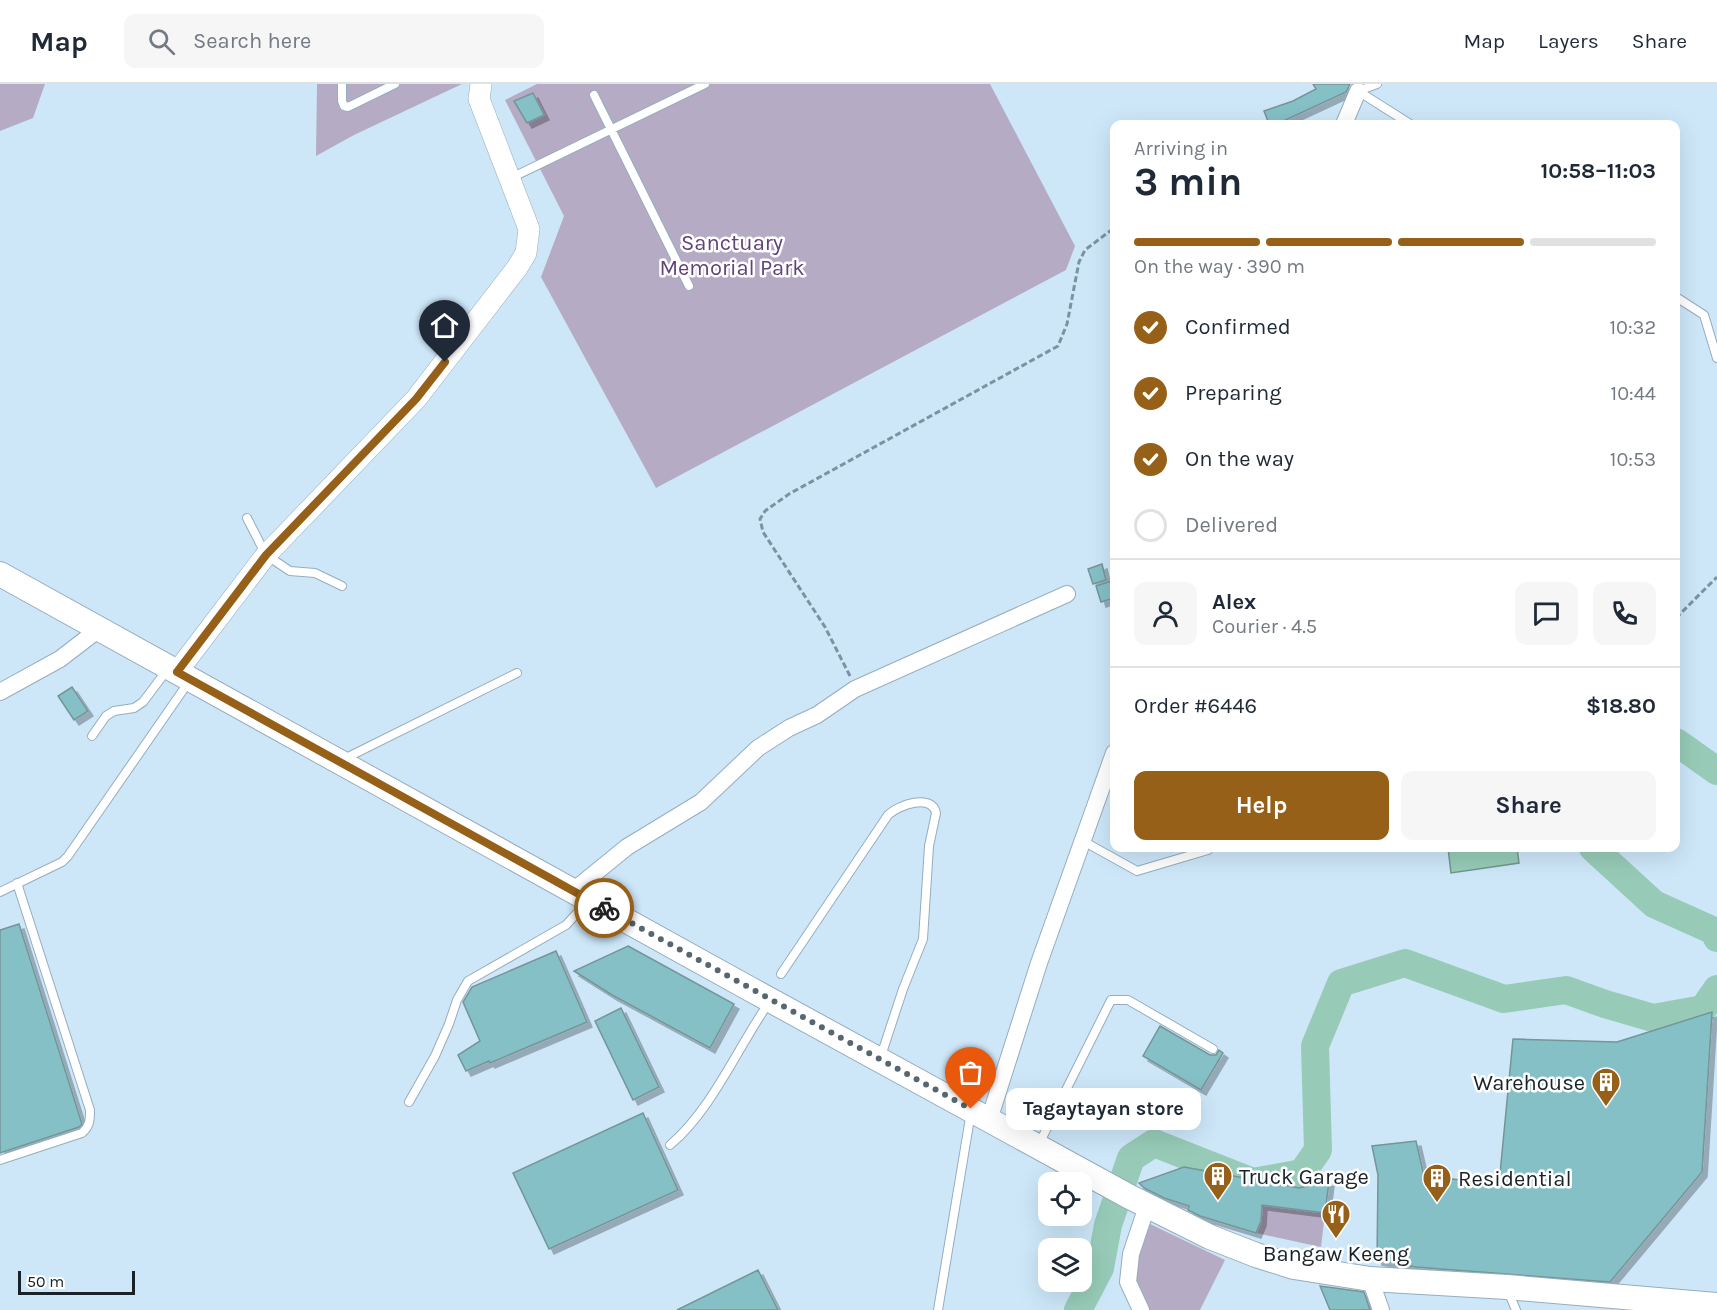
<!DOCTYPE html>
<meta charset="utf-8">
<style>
body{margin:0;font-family:Karla,sans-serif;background:#f6f6f7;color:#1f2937;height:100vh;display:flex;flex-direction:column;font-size:22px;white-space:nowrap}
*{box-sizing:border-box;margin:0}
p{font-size:20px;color:#747a83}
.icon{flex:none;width:33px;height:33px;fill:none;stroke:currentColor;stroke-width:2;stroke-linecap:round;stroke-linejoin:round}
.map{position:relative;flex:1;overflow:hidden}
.sheet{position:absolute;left:1110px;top:36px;width:570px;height:732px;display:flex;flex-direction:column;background:#fff;border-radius:12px;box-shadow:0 6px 24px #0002}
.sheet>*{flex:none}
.controls{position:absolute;left:1038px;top:1088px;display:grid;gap:12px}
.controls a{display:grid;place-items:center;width:54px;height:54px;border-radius:12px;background:#fff;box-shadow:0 6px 24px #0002;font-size:30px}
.scale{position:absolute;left:18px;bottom:15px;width:117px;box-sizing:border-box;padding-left:6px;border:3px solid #182228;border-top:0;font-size:16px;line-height:21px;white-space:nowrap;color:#182228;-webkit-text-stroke:4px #fff;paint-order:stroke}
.pin{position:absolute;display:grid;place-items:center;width:51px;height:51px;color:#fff;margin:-62px -26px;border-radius:50% 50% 50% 0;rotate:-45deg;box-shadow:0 0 6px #0007}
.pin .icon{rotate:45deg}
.courier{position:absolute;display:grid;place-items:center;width:60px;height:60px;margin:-30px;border:4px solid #966018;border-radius:50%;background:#fff;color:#222;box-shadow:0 2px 8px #0007}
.bubble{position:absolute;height:42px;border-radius:12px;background:#fff;box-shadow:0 6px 24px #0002;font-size:20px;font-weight:700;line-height:42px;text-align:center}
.headline em{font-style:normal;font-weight:700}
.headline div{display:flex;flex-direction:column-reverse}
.headline{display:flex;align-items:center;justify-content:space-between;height:102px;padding:0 24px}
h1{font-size:39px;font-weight:700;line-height:45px}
.bar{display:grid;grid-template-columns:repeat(4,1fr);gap:9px 6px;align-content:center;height:72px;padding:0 24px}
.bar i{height:8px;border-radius:4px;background:#e0e1e3}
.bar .selected{background:#966018}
.bar p{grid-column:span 4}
.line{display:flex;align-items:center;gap:15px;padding:0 24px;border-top:2px solid #e0e1e3}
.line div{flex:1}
.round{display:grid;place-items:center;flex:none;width:63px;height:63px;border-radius:12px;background:#f6f6f7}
ol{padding:0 24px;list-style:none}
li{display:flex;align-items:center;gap:18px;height:66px}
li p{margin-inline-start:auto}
li .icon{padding:6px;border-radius:50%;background:#966018;color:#fff;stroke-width:4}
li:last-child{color:#747a83}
li i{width:33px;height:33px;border:3px solid #e0e1e3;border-radius:50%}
.action{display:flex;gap:12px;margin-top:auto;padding:12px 24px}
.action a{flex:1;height:69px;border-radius:12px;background:#966018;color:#fff;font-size:24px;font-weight:700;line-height:69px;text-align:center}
.action a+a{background:#f6f6f7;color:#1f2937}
header{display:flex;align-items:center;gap:36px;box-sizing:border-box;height:84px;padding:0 30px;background:#fff;border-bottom:2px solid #e0e1e3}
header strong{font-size:28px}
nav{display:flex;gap:33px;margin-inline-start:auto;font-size:21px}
.search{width:420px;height:54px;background:#f6f6f7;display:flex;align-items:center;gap:15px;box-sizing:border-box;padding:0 21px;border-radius:12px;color:#747a83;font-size:22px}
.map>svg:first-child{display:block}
.green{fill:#b6abc4}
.water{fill:#97cbb8;stroke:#71988d;stroke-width:1.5}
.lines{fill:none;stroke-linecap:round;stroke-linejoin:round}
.river{stroke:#97cbb8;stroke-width:28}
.building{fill:#84c0c6;stroke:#759599;stroke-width:1.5;filter:url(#shadow)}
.service-casing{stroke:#95adbe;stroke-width:10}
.minor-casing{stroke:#95adbe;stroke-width:18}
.tertiary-casing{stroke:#95adbe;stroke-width:22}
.secondary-casing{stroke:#95adbe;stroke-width:26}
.path{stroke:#7e919e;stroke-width:3;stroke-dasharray:6 3;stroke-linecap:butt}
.service{stroke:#fff;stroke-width:8}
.minor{stroke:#fff;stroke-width:16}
.tertiary{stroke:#fff;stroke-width:21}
.secondary{stroke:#fff;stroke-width:24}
.done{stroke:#576771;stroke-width:6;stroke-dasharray:0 10.8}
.route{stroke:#966018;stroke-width:8}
.labels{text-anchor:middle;stroke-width:5;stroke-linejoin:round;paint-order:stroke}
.park-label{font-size:22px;fill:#5f4379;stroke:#fff}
.poi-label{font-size:22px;fill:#182228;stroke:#fff;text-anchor:start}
</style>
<header>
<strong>Map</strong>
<div class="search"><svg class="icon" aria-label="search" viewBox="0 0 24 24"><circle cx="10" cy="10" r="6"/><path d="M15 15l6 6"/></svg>Search here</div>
<nav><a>Map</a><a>Layers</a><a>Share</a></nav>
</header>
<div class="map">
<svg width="1717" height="1226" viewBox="0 0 1717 1226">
<defs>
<filter id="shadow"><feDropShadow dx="5" dy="5" stdDeviation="0" flood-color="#0004"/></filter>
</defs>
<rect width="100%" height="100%" fill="#cde7f9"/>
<path class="green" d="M0 0H45L33 34 0 47Z
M317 0H462L354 51 316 72Z
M537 0H990L1075 162 1066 186 656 404 541 193 564 132 505 16Z
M1262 1121 1325 1129 1321 1163 1256 1149 1261 1137Z
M1146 1138 1225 1176 1200 1226H1146L1132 1197Z"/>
<path class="water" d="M1448 764H1517L1519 779 1451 789Z"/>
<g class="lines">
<path class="river" d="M1676 658 1717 687
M1593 764 1654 820 1714 847 1717 854
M1078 1226 1100 1184 1108 1141 1131 1074 1154 1059 1253 1098 1302 1089 1318 1066 1315 962 1341 899 1405 879 1504 915 1566 906 1605 920 1653 934 1703 925 1717 905"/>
</g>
<path class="building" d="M1313 0H1350L1346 8 1281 38 1282 40H1269L1264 27 1293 17 1316 5Z
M533 9 544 31 527 39 514 17Z
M1102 480 1106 496 1093 500 1088 485Z
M1114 496V514L1101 518 1096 502Z
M72 603 88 627 74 636 58 612Z
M19 840 82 1040 79 1043 0 1069V846Z
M628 862 734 920 710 964 612 911 574 887Z
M556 867 587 938 490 979 489 977 466 987 458 971 480 957 463 918 472 903Z
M621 924 659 1003 633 1016 595 937Z
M1712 928 1702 1088 1610 1198 1416 1183 1377 1176 1378 1091 1372 1062 1416 1057 1424 1092 1499 1100 1513 955 1617 958Z
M1160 942 1210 971H1216L1219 966 1223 969 1201 1006 1143 972Z
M643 1029 678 1106 549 1165 513 1089Z
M1184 1083 1299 1104 1329 1097 1325 1129 1262 1121 1261 1137 1256 1149 1200 1132 1188 1126 1189 1122 1164 1114 1144 1104 1139 1099Z
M758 1186 778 1226H677Z
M1320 1202 1364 1208 1370 1226H1330Z"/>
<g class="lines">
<g class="service-casing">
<path id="service" d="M342 0V17L344 22 348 23 395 0
M1358 7 1410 40
M1358 7 1377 0
M594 11 689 202
M509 95 705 0
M1676 213 1704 231 1717 274
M247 434 266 471 290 487 315 489 342 502
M92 652 106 632 114 627 134 624 143 618 167 586
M342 676 517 589
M1083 757 1137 787 1208 766
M0 808 62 778 68 772 190 596
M781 890 888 731C898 721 932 709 936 729L929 762 923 855 903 905 880 975
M409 1018 435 972 449 940 457 916 468 897 566 841 579 827 583 817
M1039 1060 1111 916H1128L1213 965
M670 1061C712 1026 739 961 770 917
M0 1076 82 1049C90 1042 90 1036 90 1026L17 799
M1508 1207 1516 1226
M938 1226 971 1028"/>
</g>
<g class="minor-casing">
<path id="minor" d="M1344 40 1358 7
M0 608 60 575 99 545
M573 807 627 763 701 718 758 664 789 644 817 631 855 605 1067 510
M989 1036 1039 879 1114 669
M1370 1195 1381 1226
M1141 1226 1128 1198 1131 1170 1147 1122"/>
</g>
<g class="tertiary-casing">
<path id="tertiary" d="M177 588 266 471 416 315 517 184 526 169 529 145 479 15 481 0"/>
</g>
<g class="secondary-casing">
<path id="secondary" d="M0 490 750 905 1128 1112 1210 1153 1256 1171 1294 1183 1370 1195 1507 1203 1717 1221"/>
</g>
<path class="path" d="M1676 534 1717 493
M850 592 825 543 763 448 760 435 765 427 789 410 1058 262 1067 240 1079 178 1085 166 1114 144"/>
<use href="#service" class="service"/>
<use href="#minor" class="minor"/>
<use href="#tertiary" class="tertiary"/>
<use href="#secondary" class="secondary"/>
</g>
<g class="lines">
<path class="done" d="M604 824 971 1025"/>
<path class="route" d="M445 278 416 315 266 471 177 588 604 824"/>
</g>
<defs>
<g id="building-pin" transform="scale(1.5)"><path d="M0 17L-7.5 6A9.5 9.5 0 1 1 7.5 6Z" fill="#966018" stroke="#fff"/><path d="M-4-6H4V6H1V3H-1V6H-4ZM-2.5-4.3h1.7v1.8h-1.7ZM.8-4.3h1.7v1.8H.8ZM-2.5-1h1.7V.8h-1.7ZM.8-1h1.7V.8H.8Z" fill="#fff"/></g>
<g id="restaurant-pin" transform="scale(1.5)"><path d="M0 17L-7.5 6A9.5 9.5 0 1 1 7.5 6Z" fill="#966018" stroke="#fff"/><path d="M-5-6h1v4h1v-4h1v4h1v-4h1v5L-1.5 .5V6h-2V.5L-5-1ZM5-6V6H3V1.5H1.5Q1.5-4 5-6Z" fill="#fff"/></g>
</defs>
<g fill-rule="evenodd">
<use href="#building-pin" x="1606" y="998"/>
<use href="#building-pin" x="1218" y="1092"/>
<use href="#building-pin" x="1437" y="1094"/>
<use href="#restaurant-pin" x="1336" y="1130"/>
</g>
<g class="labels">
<g class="park-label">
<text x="732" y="166">Sanctuary<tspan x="732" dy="25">Memorial Park</tspan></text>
</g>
<g class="poi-label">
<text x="1585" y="1006" text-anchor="end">Warehouse</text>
<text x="1239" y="1100">Truck Garage</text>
<text x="1458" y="1102">Residential</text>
<text x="1336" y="1177" text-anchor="middle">Bangaw Keeng</text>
</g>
</g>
</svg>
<div class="controls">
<a><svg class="icon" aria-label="locate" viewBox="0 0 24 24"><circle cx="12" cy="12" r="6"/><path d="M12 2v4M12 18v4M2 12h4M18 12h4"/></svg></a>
<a><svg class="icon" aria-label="layers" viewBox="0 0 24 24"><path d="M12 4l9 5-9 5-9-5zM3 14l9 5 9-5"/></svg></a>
</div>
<div class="scale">50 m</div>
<div class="pin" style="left:971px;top:1025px;background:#ea580c"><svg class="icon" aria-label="bag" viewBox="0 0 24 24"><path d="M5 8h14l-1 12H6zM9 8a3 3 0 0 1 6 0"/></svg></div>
<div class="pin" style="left:445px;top:278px;background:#1f2937"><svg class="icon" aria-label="home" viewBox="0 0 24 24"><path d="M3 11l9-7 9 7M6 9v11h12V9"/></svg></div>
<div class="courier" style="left:604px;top:824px"><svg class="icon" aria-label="bike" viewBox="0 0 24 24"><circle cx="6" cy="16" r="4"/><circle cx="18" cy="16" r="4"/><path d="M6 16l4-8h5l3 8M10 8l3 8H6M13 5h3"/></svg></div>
<div class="bubble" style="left:1006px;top:1004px;width:195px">Tagaytayan store</div>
<section class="sheet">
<div class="headline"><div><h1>3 min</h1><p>Arriving in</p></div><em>10:58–11:03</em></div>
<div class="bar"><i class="selected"></i><i class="selected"></i><i class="selected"></i><i></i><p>On the way · 390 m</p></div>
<ol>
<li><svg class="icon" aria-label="check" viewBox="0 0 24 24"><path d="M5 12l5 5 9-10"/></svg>Confirmed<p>10:32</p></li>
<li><svg class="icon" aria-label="check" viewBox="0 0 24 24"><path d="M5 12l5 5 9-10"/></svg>Preparing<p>10:44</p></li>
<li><svg class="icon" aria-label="check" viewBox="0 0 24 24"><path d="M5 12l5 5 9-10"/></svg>On the way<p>10:53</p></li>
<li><i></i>Delivered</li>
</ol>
<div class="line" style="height:108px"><a class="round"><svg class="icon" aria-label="person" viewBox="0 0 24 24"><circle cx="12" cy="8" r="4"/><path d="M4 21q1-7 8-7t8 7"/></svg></a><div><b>Alex</b><p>Courier · 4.5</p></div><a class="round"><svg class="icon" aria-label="chat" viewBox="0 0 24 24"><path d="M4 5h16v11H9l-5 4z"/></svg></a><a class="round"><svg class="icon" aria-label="phone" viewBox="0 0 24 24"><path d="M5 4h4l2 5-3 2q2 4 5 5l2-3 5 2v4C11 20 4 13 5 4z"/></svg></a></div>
<div class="line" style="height:78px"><div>Order #6446</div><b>$18.80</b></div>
<div class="action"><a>Help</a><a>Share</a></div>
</section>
</div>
